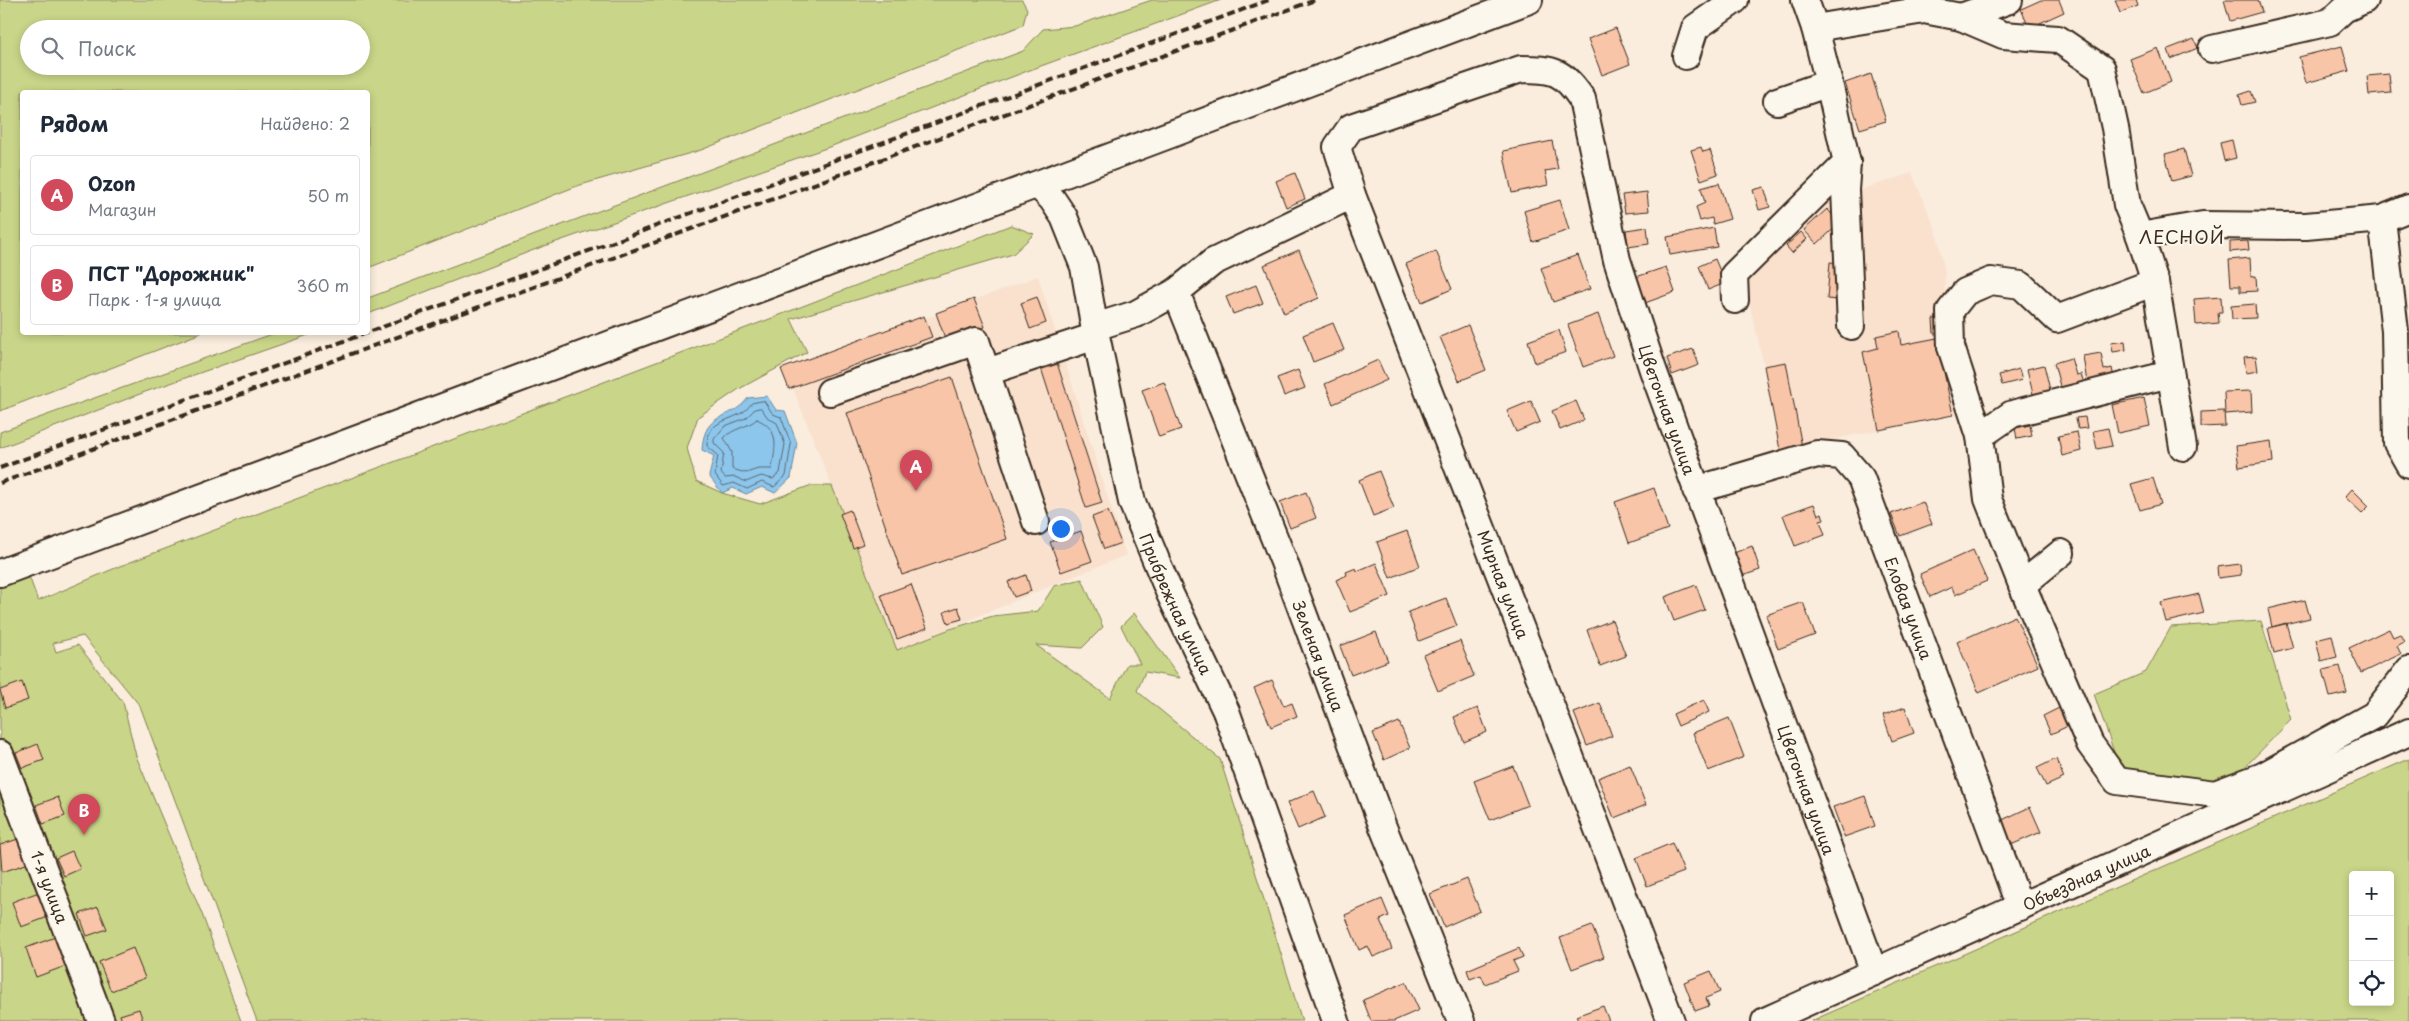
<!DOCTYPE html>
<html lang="ru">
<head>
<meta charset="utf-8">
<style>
  body { margin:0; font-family:"Playpen Sans",sans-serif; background:#f6f6f7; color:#1f2937 }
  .controls { position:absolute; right:15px; bottom:15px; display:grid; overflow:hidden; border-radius:5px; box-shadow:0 2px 8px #0003 }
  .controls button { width:45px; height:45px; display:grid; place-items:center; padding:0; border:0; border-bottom:1px solid #e0e1e3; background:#fff; color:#1f2937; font:25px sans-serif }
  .you { position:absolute; left:1060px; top:528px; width:18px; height:18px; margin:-12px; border:4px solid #fff; border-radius:50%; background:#1a73e8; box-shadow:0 0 0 8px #1a73e833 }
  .badge { display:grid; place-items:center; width:32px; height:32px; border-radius:50%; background:#d1495b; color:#fff; font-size:16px; font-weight:700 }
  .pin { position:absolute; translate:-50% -41px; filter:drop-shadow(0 1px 2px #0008) }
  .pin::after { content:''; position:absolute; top:26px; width:18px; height:15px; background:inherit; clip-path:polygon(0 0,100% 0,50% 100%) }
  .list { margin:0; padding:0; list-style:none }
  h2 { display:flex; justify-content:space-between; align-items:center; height:65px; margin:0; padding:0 20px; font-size:21px }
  h2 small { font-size:16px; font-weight:400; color:#747a83 }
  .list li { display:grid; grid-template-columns:32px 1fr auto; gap:15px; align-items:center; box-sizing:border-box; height:80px; margin:0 10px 10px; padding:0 10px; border:1px solid #e0e1e3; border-radius:5px }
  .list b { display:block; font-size:19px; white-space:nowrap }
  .list p { margin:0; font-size:16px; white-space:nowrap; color:#747a83 }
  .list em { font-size:16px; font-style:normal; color:#747a83 }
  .icon { flex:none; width:28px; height:28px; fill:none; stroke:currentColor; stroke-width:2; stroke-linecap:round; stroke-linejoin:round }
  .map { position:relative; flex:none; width:2409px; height:1021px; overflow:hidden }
  .search { position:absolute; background:#fff; box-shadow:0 2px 8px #0003; left:20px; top:20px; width:350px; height:55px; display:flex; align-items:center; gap:12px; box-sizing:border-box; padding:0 18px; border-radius:28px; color:#747a83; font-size:19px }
  .panel { position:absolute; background:#fff; box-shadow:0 2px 8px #0003; left:20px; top:90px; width:350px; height:245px; border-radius:5px }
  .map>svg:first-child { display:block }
  .built { fill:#f9e1ce }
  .green { fill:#c9d588; stroke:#828053; fill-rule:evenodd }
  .water { fill:#8dc6ec; stroke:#6c889a }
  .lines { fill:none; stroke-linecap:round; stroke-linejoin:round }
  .shore { stroke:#5c6870; stroke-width:1 }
  .building { fill:#f8c5a8; stroke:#3b2a1e }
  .minor-casing { stroke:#3b2a1e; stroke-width:30 }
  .minor { stroke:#fbf7ec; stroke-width:26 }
  .rail { stroke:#3b2a1e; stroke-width:4; stroke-dasharray:8 4; stroke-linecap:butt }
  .labels { text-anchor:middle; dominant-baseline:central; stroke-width:4.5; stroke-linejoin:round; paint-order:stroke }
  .street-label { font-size:16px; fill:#3b2a1e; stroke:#fbf7ec }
  .neighbourhood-label { font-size:18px; letter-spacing:1px; fill:#3b2a1e; stroke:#fbf7ec }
</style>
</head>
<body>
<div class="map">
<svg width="2409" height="1021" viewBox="0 0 2409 1021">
  <rect width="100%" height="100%" fill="#faedde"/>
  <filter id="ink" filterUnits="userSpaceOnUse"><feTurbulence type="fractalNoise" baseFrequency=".02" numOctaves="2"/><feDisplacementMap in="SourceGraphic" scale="10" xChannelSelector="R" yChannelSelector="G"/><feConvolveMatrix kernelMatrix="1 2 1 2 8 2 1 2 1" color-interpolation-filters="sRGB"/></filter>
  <g filter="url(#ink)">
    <!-- built -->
    <path class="built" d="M1912,173L1936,230L1945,272L1944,318L1959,414L1780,450L1764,366L1743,277L1837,191L1862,189Z
      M1038,276L1126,555L897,650L786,371Z"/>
    <!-- green -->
    <path class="green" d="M0,0H1022L1027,9L1023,25L701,150L577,186L368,268V92H22V332L201,333L0,411ZM29,29H361V66H29Z
      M1152,0H1221L1030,70L832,146L539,248L368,314V298L1023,51L1043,29L1075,26Z
      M1011,225L1034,234L1013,254L791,319L807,352L739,389L698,417L687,448L696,481L722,493L760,504L809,486H832L897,650L950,629L993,616L1038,611L1054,586L1082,579L1103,627L1082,648L1036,645L1110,698L1127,664H1140L1121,626L1134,613L1180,678L1145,672L1137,691L1220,759L1302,1021H257L140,706L83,636L53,643L56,652L78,645L123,702L136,756L202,914L241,1021H0V586L29,576L38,601L120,566L767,320Z
      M275,333H314L145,392L0,448V432Z
      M2261,621L2291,720L2235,777L2194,781L2123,778L2094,694L2146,672L2171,627Z
      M2409,759V1021H1811ZM2353,875H2390V1002H2353Z"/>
    <!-- water -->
    <path class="water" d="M767,396L776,410L785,411L797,443L791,478L775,493L762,487L746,494L733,488L722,493L709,476L714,456L702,450C704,409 731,422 748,398Z"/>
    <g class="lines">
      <!-- shore -->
      <path class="shore" d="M764,401L773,414L781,417L791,444L786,476L774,487L762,482L747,489L734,483L723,486L715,475L718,455L707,446C706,421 728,422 743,412C747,410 749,406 752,403Z
        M761,408L768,418L777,423L785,444L780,473L773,479L761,476L746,482L735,477L725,478L721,473L724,453L714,443V439L725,426L746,418L755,409Z
        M757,419C781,430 775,447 772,469H758L746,473L732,469V452L724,438C733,428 747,428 757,419Z"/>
    </g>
    <!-- building -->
    <path class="building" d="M2041,0H2059L2064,12L2029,28L2021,9Z
      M2115,0H2136L2138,6L2120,13Z
      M2224,0H2258L2262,12L2230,21Z
      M1616,28L1630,64L1602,75L1588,39Z
      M2194,39L2198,48L2171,59L2168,49Z
      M2342,46L2349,71L2306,83L2299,57Z
      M2158,48L2171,82L2144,93L2130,59Z
      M1871,74L1886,121L1860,129L1845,83Z
      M2389,74L2391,93L2369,95L2367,76Z
      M2251,91L2255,102L2242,105L2239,95Z
      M2232,140L2236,158L2224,161L2220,143Z
      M1552,141L1558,169L1545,171L1548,185L1512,193L1503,151Z
      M1701,147L1703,152L1710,150L1718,174L1701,180L1691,150Z
      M2184,149L2191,176L2172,181L2165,154Z
      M1295,173L1305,199L1286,207L1276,181Z
      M1719,183L1730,219L1713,224L1712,218L1700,221L1696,207L1705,203L1701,188Z
      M1764,187L1770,207L1759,210L1753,190Z
      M1647,192L1649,211L1625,213L1622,195Z
      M1560,200L1569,230L1533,242L1524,211Z
      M1827,209L1840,223L1817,244L1804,230Z
      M1647,227L1649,244L1628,247L1626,230Z
      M1714,228L1717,247L1670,255L1667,237Z
      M1801,232L1807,239L1792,253L1786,246Z
      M2248,241L2249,250L2230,252V242Z
      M1299,250L1319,298L1284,313L1264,265Z
      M1436,251L1452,289L1422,302L1406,264Z
      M1578,255L1590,289L1553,302L1541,268Z
      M2250,258L2251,277L2256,276L2257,291L2240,292V286H2231L2229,260Z
      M1715,259L1725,283L1708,290L1699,266Z
      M1830,262L1841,263L1837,300L1827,299Z
      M1666,267L1675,292L1645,303L1636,277Z
      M1256,285L1263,303L1233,314L1226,297Z
      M1037,297L1046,323L1030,329L1021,303Z
      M2221,297L2222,312H2218L2219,323L2196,325L2194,299Z
      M974,299L985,327L946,341L936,313Z
      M2255,304L2256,318L2232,319L2231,306Z
      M1598,314L1613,356L1583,367L1568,325Z
      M924,316L932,337L789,389L781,369Z
      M1944,318L1946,333L1934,334L1933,319Z
      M1333,323L1344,350L1313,362L1303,335Z
      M1468,325L1486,370L1459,381L1440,337Z
      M1559,330L1566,352L1535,363L1528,341Z
      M1899,331L1901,345L1937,338L1953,415L1879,430L1863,352L1878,348L1876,336Z
      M2125,341L2126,350L2113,352L2111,343Z
      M1693,349L1699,365L1672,375L1667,358Z
      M2101,353L2104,370L2112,368L2114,378L2087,383L2083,356Z
      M2256,356L2258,371L2246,373L2244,357Z
      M2071,358L2076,375L2081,374L2084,383L2061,390L2054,363Z
      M1378,360L1387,380L1333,404L1325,384Z
      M1786,362L1802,447L1780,450L1764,366Z
      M1057,363L1102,503L1086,508L1041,368Z
      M2044,365L2052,398L2035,402L2027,369Z
      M2019,369L2022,380L2002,385L1999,375Z
      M1298,370L1305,388L1284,396L1277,378Z
      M952,377L1007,539L902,575L847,413Z
      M1164,382L1181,429L1159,437L1142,390Z
      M2251,391L2252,412L2225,414L2224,392Z
      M2144,398L2150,426L2118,433L2112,405Z
      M1531,401L1540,422L1516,432L1507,411Z
      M1576,401L1584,420L1560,430L1552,411Z
      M2224,411L2225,426L2201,427V412Z
      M2085,417L2087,428L2078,429L2076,418Z
      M2030,425L2032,436L2017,439L2015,428Z
      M2108,428L2112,446L2097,449L2093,431Z
      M2077,432L2081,451L2062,456L2058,436Z
      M2271,441L2273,462L2239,467L2236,446Z
      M1379,471L1394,508L1373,516L1359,480Z
      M2153,478L2161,504L2140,510L2131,484Z
      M1654,488L1668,529L1629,543L1615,502Z
      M2352,489L2369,506L2362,513L2345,497Z
      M1306,492L1316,518L1290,528L1280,502Z
      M1923,502L1932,524L1900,536L1891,514Z
      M1814,504L1818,515L1822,513L1824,520L1820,521L1825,535L1795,546L1783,515Z
      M850,510L863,544L853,548L840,514Z
      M1108,511L1121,543L1104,549L1092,517Z
      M1081,531L1092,561L1061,572L1050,542Z
      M1407,531L1420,566L1390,578L1377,542Z
      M1752,546L1760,570L1742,576L1734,553Z
      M1973,550L1987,581L1955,595L1952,587L1930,597L1920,574Z
      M1376,563L1390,596L1350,612L1336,580L1347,575L1346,572L1356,568L1357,571Z
      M2240,564L2241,575L2218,578L2217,567Z
      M1026,575L1031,591L1014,597L1008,582Z
      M911,584L927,628L897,639L881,595Z
      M1696,585L1705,610L1674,621L1665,597Z
      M2199,594L2204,613L2166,622L2161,603Z
      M1446,598L1457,626L1419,641L1408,612Z
      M2305,600L2310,618L2272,627L2268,609Z
      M1803,602L1815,635L1778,649L1766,615Z
      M958,607L962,619L948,623L944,612Z
      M2015,616L2038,666L1979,693L1957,642Z
      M1612,620L1626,656L1600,666L1587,630Z
      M2286,623L2293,648L2274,653L2268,628Z
      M2389,629L2393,637L2400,634L2404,642L2397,646L2401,654L2361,673L2349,648Z
      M1376,632L1388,661L1351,675L1340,646Z
      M2332,635L2337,657L2321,661L2316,639Z
      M1460,641L1474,676L1438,691L1423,655Z
      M2340,666L2347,693L2330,697L2323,670Z
      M1272,680L1284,706L1292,703L1297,716L1271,727L1254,688Z
      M22,682L28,700L5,708L0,690Z
      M1704,700L1709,712L1678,726L1673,714Z
      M1600,703L1612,736L1587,746L1574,713Z
      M1905,707L1914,733L1892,741L1883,715Z
      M1478,708L1487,732L1464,742L1454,717Z
      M2059,708L2068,726L2051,734L2043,716Z
      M1729,718L1744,757L1708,771L1693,733Z
      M1399,722L1410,748L1384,760L1373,733Z
      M38,744L44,760L22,768L16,753Z
      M2056,759L2064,778L2046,786L2037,768Z
      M1630,765L1646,805L1614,818L1598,778Z
      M1513,766L1528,805L1490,820L1474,781Z
      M1314,791L1325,817L1298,829L1287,803Z
      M1865,796L1875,826L1844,837L1833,807Z
      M58,797L65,816L43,824L36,805Z
      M2030,807L2041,832L2011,845L2000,821Z
      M21,838L29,863L2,872L0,845Z
      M1672,843L1684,872L1647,886L1636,858Z
      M72,851L80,869L64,876L56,858Z
      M1467,879L1480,911L1444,927L1430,894Z
      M39,892L48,917L21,927L12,902Z
      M1382,899L1389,916L1380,920L1392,949L1373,957L1368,946L1359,950L1345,915Z
      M98,907L107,929L87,936L79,914Z
      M1592,926L1604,957L1572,969L1560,938Z
      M58,936L68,965L36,977L26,948Z
      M133,948L145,978L111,991L99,962Z
      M1519,948L1523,957L1513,961L1518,971L1485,984L1481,975L1470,979L1467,970Z
      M1711,971L1720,992L1706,998L1709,1006L1695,1011L1684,982Z
      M1406,982L1419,1010L1394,1021H1371L1363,1000Z
      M1603,1006L1609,1021H1578L1576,1016Z
      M139,1009L143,1021H122L120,1015Z"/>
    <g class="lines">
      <!-- minor casing -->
      <g class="minor-casing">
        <g id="minor">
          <path d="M1805,0L1815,28L1829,83L1847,163L1845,190L1851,326"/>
          <path d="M1961,17L2009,0"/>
          <path d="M1815,28L1924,10L1961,17L2003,35L2058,39L2102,69L2115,128L2127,205L2140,236L2203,225L2306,226L2382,219L2409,208"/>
          <path d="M2212,49L2330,22L2344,9L2364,0"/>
          <path d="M1686,56L1695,28L1735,0"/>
          <path d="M1777,101L1829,83"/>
          <path id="s1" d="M1038,185L1052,199L1064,217L1084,267L1096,336L1132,502L1170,594L1226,711L1336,1021"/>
          <path d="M2382,219L2395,331L2397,443L2409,464"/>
          <path d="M2140,236L2155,282L2183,447"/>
          <path d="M2155,282L2057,319L2021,285L1991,281L1965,292L1950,311L1951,347L1980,436L1988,499L2022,585L2090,744L2117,781L2215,794L2263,776L2374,715L2409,670"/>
          <path id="s2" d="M1176,292L1284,562L1383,827L1461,1021"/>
          <path d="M1735,300L1734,275L1847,163"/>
          <path d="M1095,327L1136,314L1176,292L1213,262L1352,195"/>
          <path d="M987,372L1096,336"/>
          <path d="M830,392L976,341L1036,522"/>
          <path d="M1980,436L2012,414L2170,374"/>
          <path id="s3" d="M1696,490L1817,454L1842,456L1861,478L2020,907"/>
          <path d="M0,573L1529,0"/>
          <path d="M2022,585L2061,553"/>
          <path id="s4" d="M0,754L101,1021"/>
          <path id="s5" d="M1671,1021L1549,701L1352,195L1337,147L1351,127L1521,69C1554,69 1563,71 1582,99L1617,260L1653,370L1874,972"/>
          <path id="s6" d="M1765,1021L2409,732"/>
        </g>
      </g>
      <!-- minor -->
      <use href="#minor" class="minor"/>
      <!-- rail -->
      <path class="rail" d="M0,468L1269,0
        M0,483L1315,0"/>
    </g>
  </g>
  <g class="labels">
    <!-- street labels -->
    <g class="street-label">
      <text stroke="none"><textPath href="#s5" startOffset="1535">Цветочная улица</textPath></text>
      <text transform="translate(1504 584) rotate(69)">Мирная улица</text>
      <text stroke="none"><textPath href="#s1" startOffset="446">Прибрежная улица</textPath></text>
      <text stroke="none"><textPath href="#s3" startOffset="319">Еловая улица</textPath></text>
      <text stroke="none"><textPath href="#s2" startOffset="391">Зеленая улица</textPath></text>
      <text stroke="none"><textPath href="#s5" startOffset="1940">Цветочная улица</textPath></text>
      <text stroke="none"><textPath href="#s6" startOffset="352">Объездная улица</textPath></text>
      <text stroke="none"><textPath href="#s4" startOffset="142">1-я улица</textPath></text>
    </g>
    <!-- neighbourhood labels -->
    <g class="neighbourhood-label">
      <text x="2182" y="236">ЛЕСНОЙ</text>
    </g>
  </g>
</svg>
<div class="controls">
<button>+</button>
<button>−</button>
<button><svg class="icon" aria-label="locate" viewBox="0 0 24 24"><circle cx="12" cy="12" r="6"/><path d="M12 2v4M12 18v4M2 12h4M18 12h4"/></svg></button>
</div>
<div class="you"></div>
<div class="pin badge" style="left:916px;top:491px">A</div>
<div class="pin badge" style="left:84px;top:835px">B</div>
<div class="search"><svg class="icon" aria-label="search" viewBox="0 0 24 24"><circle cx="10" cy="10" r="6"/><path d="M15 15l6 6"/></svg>Поиск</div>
<section class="panel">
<h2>Рядом<small>Найдено: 2</small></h2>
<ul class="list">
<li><span class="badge">A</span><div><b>Ozon</b><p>Магазин</p></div><em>50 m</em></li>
<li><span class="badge">B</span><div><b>ПСТ &quot;Дорожник&quot;</b><p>Парк · 1-я улица</p></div><em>360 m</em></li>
</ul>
</section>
</div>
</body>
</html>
